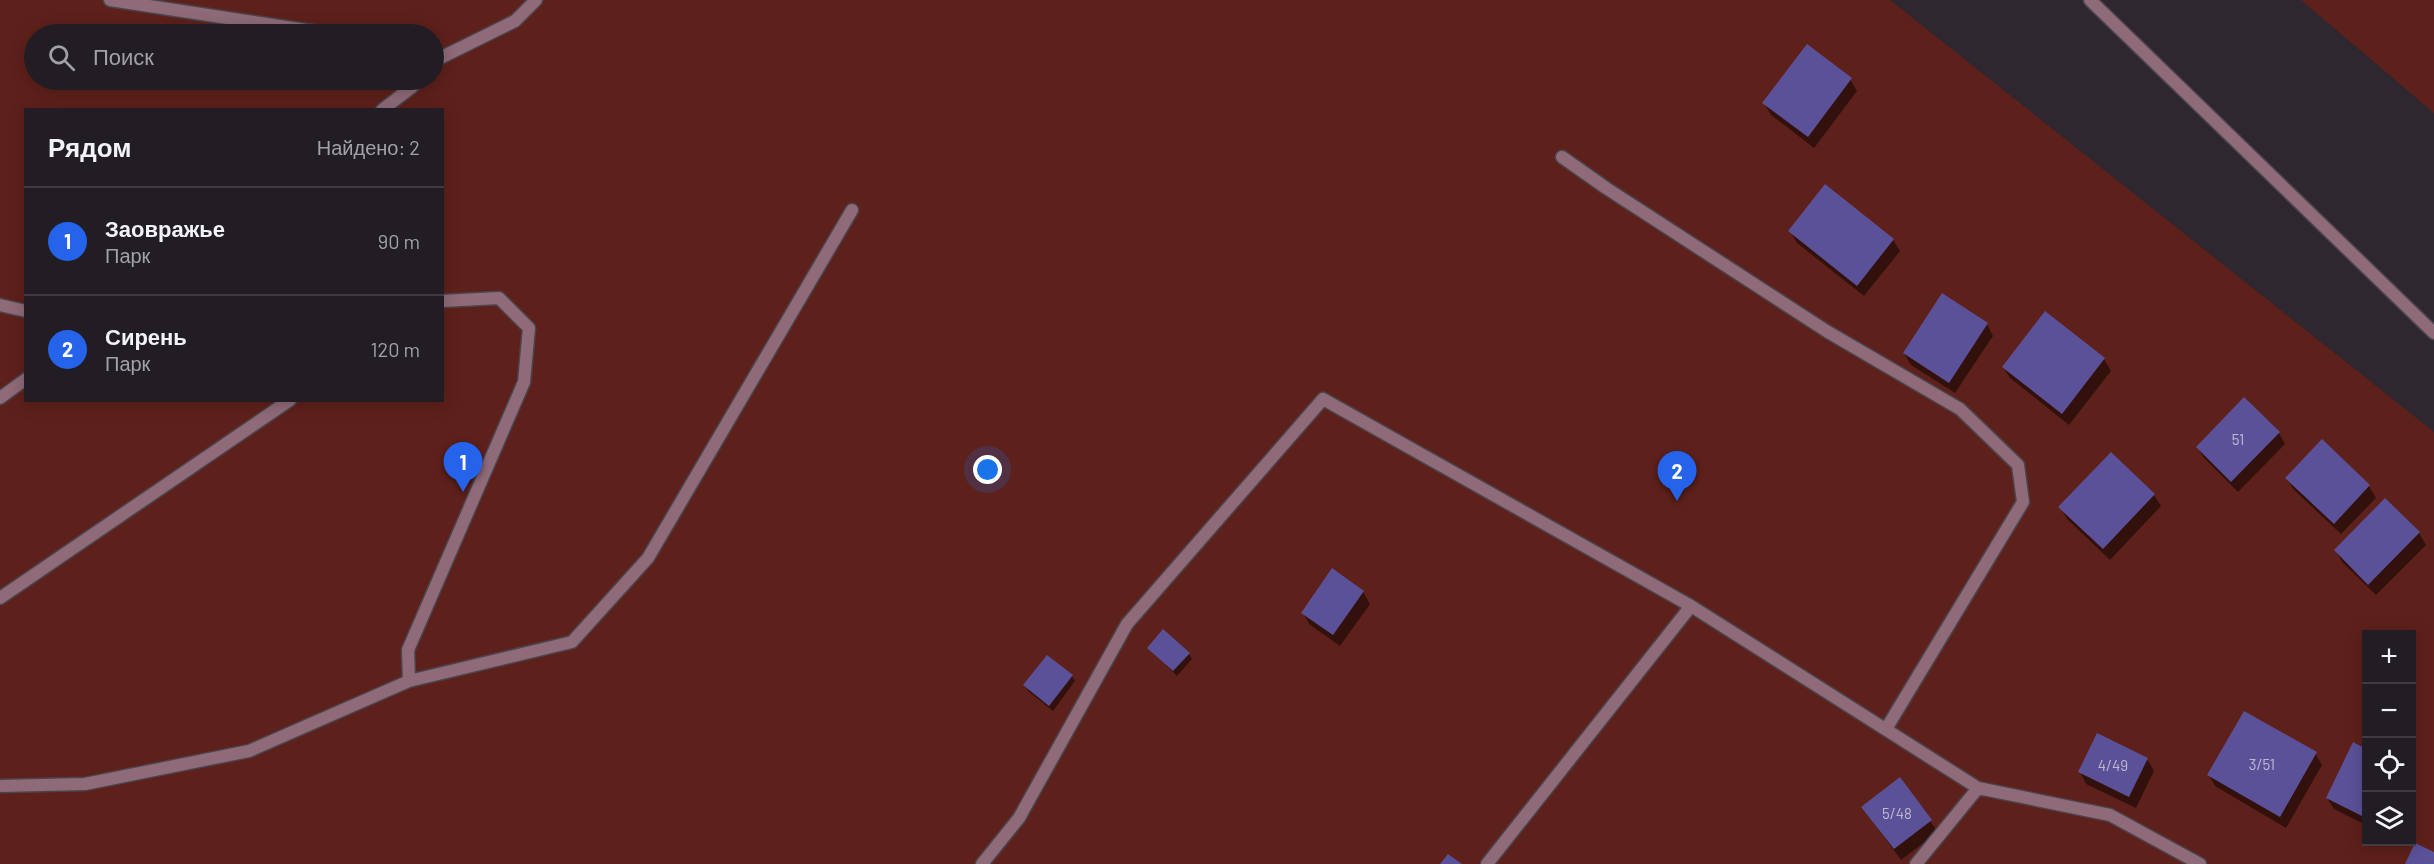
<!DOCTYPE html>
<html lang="ru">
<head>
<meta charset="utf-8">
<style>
  body { margin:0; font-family:Barlow,sans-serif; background:#2e2a31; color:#f1f3f6 }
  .controls { position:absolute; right:18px; bottom:18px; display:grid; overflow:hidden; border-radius:0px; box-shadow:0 3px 15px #0003 }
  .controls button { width:54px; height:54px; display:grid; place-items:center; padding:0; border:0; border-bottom:2px solid #3f3b41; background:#221d24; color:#f1f3f6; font:30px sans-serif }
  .you { position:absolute; left:988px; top:470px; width:21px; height:21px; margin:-15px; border:4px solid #fff; border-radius:50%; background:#1a73e8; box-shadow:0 0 0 9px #1a73e833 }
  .badge { display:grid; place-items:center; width:39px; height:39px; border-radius:50%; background:#2563eb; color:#fff; font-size:20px; font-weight:700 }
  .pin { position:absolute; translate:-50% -50px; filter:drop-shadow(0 2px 3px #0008) }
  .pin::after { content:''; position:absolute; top:32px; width:21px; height:18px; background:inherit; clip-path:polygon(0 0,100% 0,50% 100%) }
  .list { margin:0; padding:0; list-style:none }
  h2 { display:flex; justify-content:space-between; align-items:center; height:78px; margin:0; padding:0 24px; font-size:26px }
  h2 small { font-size:20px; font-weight:400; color:#a2a2a6 }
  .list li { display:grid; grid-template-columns:39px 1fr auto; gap:18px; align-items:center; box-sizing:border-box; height:108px; padding:0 24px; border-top:2px solid #3f3b41 }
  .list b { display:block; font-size:22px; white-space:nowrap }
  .list p { margin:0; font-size:20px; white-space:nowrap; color:#a2a2a6 }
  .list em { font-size:20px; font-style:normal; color:#a2a2a6 }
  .icon { flex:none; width:33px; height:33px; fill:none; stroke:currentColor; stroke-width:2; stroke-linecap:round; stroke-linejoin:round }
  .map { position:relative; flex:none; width:2434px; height:864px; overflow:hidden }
  .search { position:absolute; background:#221d24; box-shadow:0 3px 15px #0003; left:24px; top:24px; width:420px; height:66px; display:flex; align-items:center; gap:15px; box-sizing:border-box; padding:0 21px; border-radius:33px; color:#a2a2a6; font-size:22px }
  .panel { position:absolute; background:#221d24; box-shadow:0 3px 15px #0003; left:24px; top:108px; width:420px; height:294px; border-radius:0px }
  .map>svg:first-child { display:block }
  .green { fill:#5e201a; fill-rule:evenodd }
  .shadow { fill:#0007 }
  .building { fill:#5b5199 }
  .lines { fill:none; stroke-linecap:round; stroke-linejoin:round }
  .service-casing { stroke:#4b444d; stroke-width:15 }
  .minor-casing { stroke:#4b444d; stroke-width:15 }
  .service { stroke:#8f6a78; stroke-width:12 }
  .minor { stroke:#8f6a78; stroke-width:12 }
  .labels { text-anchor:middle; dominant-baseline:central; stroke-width:5; stroke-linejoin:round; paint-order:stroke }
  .number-label { font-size:15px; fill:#c0bad0 }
</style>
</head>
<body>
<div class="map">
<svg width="2434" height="864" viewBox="0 0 2434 864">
  <rect width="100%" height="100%" fill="#2e2730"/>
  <!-- green -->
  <path class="green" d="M0,0H1890L2434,432V864H0ZM34,34H434V80H34ZM26,110H442V400H26ZM2366,634H2412V842H2366Z
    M2301,0H2434V113Z"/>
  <!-- shadow -->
  <path class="shadow" d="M1850,79L1857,91L1814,148L1771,115L1764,103Z
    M1790,231L1893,240L1900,251L1864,296L1797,243Z
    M2046,313L2104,359L2111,371L2069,425L2010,378L2003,367Z
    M1987,324L1993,336L1955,393L1911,365L1904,353Z
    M2279,433L2285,444L2238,492L2204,458L2197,447Z
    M2322,442L2369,486L2376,498L2341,534L2294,490L2287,479Z
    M2111,454L2154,495L2161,506L2110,560L2067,519L2060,507Z
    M2385,501L2419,533L2426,545L2376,595L2342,562L2336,551Z
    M1333,570L1363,592L1370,604L1340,646L1309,624L1303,613Z
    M1149,648L1189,654L1192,659L1177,676Z
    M1047,657L1072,676L1075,681L1053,711L1028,691L1025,685Z
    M2354,744L2366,751V825L2334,809L2327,798Z
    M2315,753L2322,765L2286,828L2215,786L2209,775Z
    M2147,759L2154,771L2136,808L2086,784L2080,772Z
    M1900,780L1938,832L1901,860L1870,818Z"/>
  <!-- building -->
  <path class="building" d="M1807,44L1852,78L1808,137L1762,103Z
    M1825,184L1894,239L1857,286L1788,231Z
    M1942,293L1988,323L1949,383L1903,353Z
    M2045,311L2105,358L2062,414L2002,367Z
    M2244,397L2280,432L2231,482L2196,447Z
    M2322,439L2370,485L2334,524L2285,478Z
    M2111,452L2155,494L2103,549L2058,507Z
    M2385,498L2420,532L2368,585L2334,550Z
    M1332,568L1364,591L1333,635L1301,613Z
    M1163,629L1190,653L1173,671L1147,648Z
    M1047,655L1073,675L1049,706L1023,685Z
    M2244,711L2317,752L2280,817L2207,775Z
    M2097,733L2148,758L2129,797L2078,772Z
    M2353,742L2366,749V818L2326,798Z
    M1900,777L1932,820L1894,849L1861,807Z
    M2415,843L2434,852V864H2405Z
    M1448,854L1462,864H1440Z"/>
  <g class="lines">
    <!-- service casing -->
    <g class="service-casing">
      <path id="service" d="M110,0L332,34
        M434,61L515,21L536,0
        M382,110L412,87L417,80
        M1562,157L1606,188L1828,332L1960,409L2018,465L2023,502L1886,729
        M0,305L26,311
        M0,398L26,379
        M0,598L290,400
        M409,681L408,650L524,382L529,328L499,298L442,301
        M0,786L85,784L249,751L409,681L572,642L648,558L852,210
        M982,864L1019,818L1127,624L1323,399L1691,606L1978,788L2110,815L2200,864
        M1487,864L1691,606
        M1916,864L1978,788"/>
    </g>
    <!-- minor casing -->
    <g class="minor-casing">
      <path id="minor" d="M2090,0L2434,333"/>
    </g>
    <!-- service -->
    <use href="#service" class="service"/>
    <!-- minor -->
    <use href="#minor" class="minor"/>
  </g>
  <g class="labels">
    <!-- number labels -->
    <g class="number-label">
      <text x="2238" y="439">51</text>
      <text x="2262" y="764">3/51</text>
      <text x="2113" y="765">4/49</text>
      <text x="1897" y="813">5/48</text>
    </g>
  </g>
</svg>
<div class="controls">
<button>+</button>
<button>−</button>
<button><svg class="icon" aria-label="locate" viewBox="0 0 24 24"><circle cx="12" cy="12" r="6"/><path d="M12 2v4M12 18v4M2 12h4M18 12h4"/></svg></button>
<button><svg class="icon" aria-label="layers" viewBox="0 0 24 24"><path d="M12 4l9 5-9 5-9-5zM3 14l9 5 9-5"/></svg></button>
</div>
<div class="you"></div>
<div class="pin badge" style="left:463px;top:492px">1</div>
<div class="pin badge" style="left:1677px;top:501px">2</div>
<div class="search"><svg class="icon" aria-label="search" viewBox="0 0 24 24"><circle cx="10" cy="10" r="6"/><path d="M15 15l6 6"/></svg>Поиск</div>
<section class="panel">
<h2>Рядом<small>Найдено: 2</small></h2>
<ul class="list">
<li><span class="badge">1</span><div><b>Заовражье</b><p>Парк</p></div><em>90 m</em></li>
<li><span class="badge">2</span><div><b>Сирень</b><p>Парк</p></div><em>120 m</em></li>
</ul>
</section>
</div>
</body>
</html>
